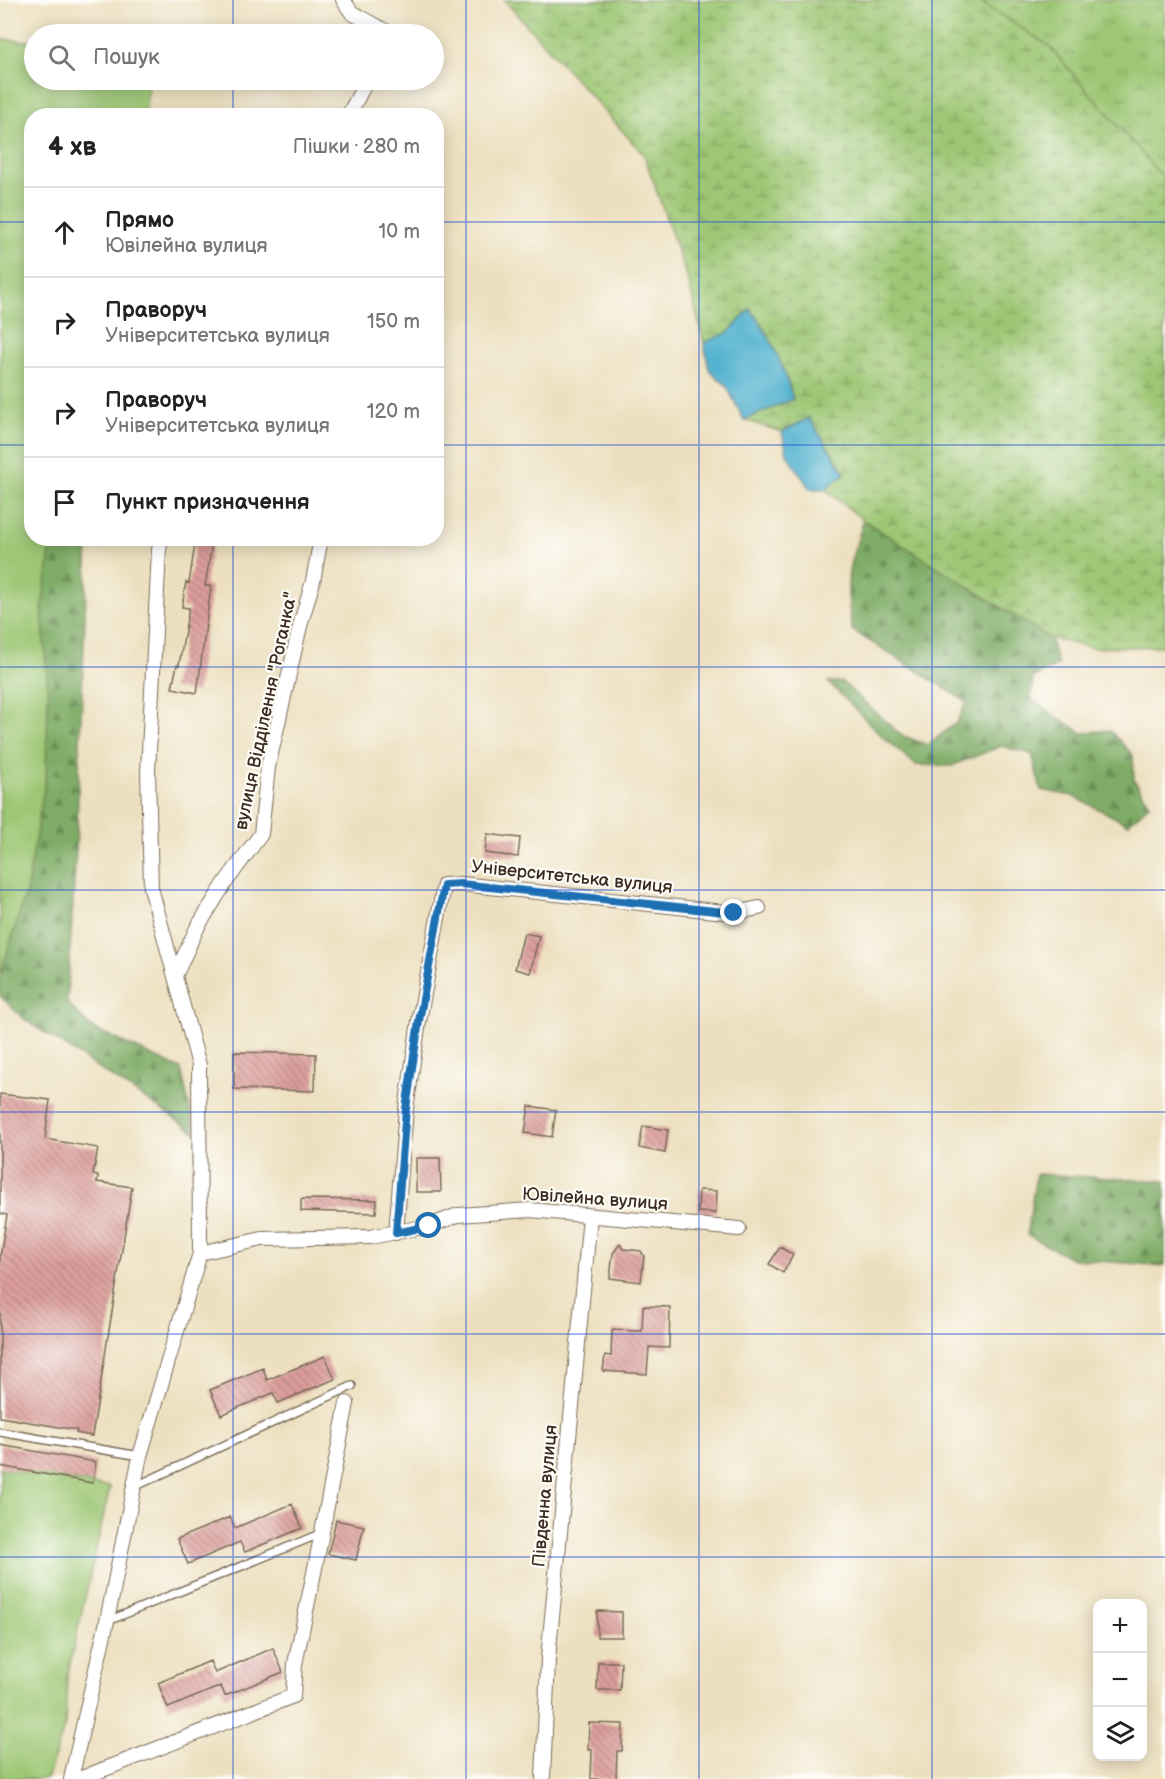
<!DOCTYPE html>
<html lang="uk">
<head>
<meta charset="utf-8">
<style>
  body { margin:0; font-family:"Balsamiq Sans",sans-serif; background:#f6f6f6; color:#222 }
  .controls { position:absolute; right:18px; bottom:18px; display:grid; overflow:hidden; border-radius:12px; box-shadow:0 3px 15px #0003 }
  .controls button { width:54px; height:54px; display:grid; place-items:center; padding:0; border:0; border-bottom:2px solid #e0e0e0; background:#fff; color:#222; font:30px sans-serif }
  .stop { position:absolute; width:18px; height:18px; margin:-14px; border:4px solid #1f6fb2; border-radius:50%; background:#fff }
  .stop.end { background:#1f6fb2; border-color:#fff; box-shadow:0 2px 6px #0008 }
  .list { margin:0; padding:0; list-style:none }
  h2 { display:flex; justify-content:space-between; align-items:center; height:78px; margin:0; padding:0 24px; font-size:26px }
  h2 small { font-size:20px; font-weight:400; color:#767676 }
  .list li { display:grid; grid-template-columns:39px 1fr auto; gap:18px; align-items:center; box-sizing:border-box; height:90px; padding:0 24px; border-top:2px solid #e0e0e0 }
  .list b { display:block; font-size:22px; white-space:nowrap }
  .list p { margin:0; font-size:20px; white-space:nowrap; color:#767676 }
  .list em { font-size:20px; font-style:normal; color:#767676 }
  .icon { flex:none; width:33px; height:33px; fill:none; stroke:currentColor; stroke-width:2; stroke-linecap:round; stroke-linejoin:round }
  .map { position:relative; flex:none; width:1165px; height:1779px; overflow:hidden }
  .search { position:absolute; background:#fff; box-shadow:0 3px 15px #0003; left:24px; top:24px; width:420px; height:66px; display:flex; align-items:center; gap:15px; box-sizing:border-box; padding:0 21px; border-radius:33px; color:#767676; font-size:22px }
  .panel { position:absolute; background:#fff; box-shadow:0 3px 15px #0003; left:24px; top:108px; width:420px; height:438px; border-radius:24px }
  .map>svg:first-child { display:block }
  .grass { fill:url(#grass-tufts); stroke:#6c7849; stroke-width:1.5 }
  .forest { fill:url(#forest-firs); stroke:#5c6b42; stroke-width:1.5 }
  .wetland { fill:url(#wetland-marsh); stroke:#6c7849; stroke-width:1.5 }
  .green { fill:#9dc774; stroke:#6c7849; stroke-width:1.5 }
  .water { fill:#50b1cf; stroke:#466e76; stroke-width:1.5 }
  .building { fill:url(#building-back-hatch) }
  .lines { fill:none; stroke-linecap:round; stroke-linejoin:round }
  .service-casing { stroke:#796a57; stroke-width:10 }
  .minor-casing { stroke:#796a57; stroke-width:16 }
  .service { stroke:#fff; stroke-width:7 }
  .minor { stroke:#fff; stroke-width:14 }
  .route { stroke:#1f6fb2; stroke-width:8 }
  .grid { fill:none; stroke:#1d4ed8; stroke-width:1.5; stroke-opacity:0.55 }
  .labels { text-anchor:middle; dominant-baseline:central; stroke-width:4.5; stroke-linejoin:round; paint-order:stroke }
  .street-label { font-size:18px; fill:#3b2a1e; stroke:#fdfcf7 }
</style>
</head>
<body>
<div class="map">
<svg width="1165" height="1779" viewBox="0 0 1165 1779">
  <defs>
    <pattern id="grass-tufts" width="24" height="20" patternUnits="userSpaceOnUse" patternTransform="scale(1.5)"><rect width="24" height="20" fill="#9dc774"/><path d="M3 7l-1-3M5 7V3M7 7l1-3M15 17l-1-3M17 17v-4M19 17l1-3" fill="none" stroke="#81a25f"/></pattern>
    <pattern id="forest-firs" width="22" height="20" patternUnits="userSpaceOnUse" patternTransform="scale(1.5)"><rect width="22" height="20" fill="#7eac66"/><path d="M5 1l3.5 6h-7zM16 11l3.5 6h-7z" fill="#688c53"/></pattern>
    <pattern id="wetland-marsh" width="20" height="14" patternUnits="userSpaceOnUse" patternTransform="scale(1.5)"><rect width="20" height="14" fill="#9dc774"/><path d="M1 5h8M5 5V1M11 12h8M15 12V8" fill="none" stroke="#81a25f"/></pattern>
    <pattern id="building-back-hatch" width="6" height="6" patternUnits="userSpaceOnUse" patternTransform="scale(1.5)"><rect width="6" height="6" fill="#dc9e9b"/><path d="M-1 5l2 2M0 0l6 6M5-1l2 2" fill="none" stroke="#b4817e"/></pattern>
  </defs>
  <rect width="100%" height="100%" fill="#fdfcf7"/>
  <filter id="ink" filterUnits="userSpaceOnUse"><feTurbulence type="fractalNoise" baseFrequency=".0167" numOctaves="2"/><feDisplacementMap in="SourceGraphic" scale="12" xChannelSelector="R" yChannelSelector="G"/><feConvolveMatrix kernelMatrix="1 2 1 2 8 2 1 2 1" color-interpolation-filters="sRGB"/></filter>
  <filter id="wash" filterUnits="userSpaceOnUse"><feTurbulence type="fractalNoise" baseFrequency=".008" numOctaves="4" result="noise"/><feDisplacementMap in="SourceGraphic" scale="24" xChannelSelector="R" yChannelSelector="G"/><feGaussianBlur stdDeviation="1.35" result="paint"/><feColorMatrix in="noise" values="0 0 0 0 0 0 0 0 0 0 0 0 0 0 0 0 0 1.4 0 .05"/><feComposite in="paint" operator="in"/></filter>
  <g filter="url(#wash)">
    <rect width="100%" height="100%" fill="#ede0c0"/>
    <!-- grass -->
    <path class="grass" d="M978,0H1165V180L1049,46Z"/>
    <!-- forest -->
    <path class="forest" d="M863,520L1050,638L1058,665L1033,677L1031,699L1082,733L1109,730L1133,755L1134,780L1150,804L1128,824L1073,796L1041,790L1032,754L1001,746L951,766L916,765L884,738L828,682H842L901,735L928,745L957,722L967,702L852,630C849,608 846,587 850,565C854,549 860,536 863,520Z
      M52,539H88L76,849L67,1003L92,1028L181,1069L195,1132L24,1019L0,996V976L27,888L46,775L48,696L42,608Z
      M1036,1174L1165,1181V1266L1073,1259L1027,1235Z"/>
    <!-- wetland -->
    <path class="wetland" d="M504,0H978L1049,46L1165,180V646L1092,648L1050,638L863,520L825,489L845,473L809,418L782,432L744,420L793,399L750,309L729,332L704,343L688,280L644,155Z"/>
    <!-- green -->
    <path class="green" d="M0,39L34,42V80H145L149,87L144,115L32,116V538L52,539L42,608L48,696L46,775L27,888L0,976Z
      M0,1468L110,1487L67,1677L65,1725L47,1779H0Z"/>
    <!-- water -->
    <path class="water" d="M750,309C771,335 784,367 793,399L744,420L726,385L709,370L704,343L729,332Z
      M809,418L845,473L825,489H810L787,454L782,432Z"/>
    <g id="blocks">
      <!-- building -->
      <path class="building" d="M196,538H213L205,586H211L197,693L172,688L177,665H179L189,608L182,607L186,582L189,583Z
        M487,834L520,838L518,857L485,853Z
        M524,933L539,936L530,973L515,969Z
        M234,1052L316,1054L315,1091L234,1089Z
        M0,1094L50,1100L45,1139L98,1148L93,1175L98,1176L97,1182L132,1187L92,1436L76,1433L77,1430L0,1417V1257L7,1215L0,1213Z
        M529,1106L556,1110L552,1137L525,1133Z
        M643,1126L668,1130L665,1153L639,1148Z
        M416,1158H440L441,1192H416Z
        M699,1190L717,1191L716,1213L698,1212Z
        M301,1199L377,1200L376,1213L301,1211Z
        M620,1244L623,1249L641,1251L644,1256L641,1282L610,1278L613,1253Z
        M780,1247L793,1255L783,1273L769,1264Z
        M643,1306L670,1307L669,1348L649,1347L647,1374L603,1371L605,1355L611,1356L612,1330L642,1331Z
        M325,1356L335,1379L278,1403L273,1393L221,1415L210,1390L263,1368L267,1380Z
        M0,1445L96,1462L93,1483L0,1466Z
        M292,1504L302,1528L245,1552L240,1542L188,1564L177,1539L230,1517L235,1528Z
        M336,1520L364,1526L356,1560L328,1554Z
        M597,1611L622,1612V1637H597Z
        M273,1648L283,1672L225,1696L221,1686L168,1708L158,1683L210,1661L215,1673Z
        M598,1662H621L620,1690H597Z
        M589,1723L623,1724L622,1751H617L616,1779H591L592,1750H588Z"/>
    </g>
  </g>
  <g filter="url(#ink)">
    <use href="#blocks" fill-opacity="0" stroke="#796a57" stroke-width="1.5"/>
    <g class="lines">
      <!-- service casing -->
      <g class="service-casing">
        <path id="service" d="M0,1432L140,1456
          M134,1487L352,1386
          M108,1621L322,1533"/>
      </g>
      <!-- minor casing -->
      <g class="minor-casing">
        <path id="minor" d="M343,0L352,13L391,34
          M348,116L367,80
          M175,976L197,928L225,883L261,834L268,767L300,626L313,581L321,538
          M396,1233L406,1109L419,1021L444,885L461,884L734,913L759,908
          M200,1253L262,1239L370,1237L429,1226L458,1215L530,1210L739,1229
          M71,1779L107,1621L140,1456L200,1253L199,1065L151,888L148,772L159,550L161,538
          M79,1779L293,1696L295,1664L316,1563L347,1403
          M543,1779L548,1659L590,1217"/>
      </g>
      <!-- service -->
      <use href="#service" class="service"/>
      <!-- minor -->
      <use href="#minor" class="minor"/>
    </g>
  </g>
  <g class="lines" filter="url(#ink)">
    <!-- route -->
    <path class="route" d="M429,1226L396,1233L406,1109L419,1021L444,885L461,884L734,913"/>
  </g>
  <!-- grid -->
  <path class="grid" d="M233,0V34M466,0V1779M699,0V1779M932,0V1779M233,80V116M0,222H32M436,222H1165M0,445H32M436,445H1165M233,538V1779M0,667H1165M0,890H1165M0,1112H1165M0,1334H1165M0,1557H1165"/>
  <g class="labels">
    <!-- street labels -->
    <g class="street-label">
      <text transform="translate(266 711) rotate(-78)">вулиця Відділення "Роганка"</text>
      <text transform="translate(572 877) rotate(6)">Університетська вулиця</text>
      <text transform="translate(595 1199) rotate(4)">Ювілейна вулиця</text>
      <text transform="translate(545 1496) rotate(-85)">Південна вулиця</text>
    </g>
  </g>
</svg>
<div class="controls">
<button>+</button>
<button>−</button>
<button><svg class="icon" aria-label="layers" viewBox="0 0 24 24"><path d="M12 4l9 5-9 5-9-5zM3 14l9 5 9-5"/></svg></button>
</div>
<div class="stop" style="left:429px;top:1226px"></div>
<div class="stop end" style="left:734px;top:913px"></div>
<div class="search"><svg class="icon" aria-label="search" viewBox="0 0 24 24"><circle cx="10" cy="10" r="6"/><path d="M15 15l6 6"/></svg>Пошук</div>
<section class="panel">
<h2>4 хв<small>Пішки · 280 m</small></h2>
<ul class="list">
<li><svg class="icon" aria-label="ahead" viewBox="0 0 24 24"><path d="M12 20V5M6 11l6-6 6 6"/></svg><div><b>Прямо</b><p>Ювілейна вулиця</p></div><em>10 m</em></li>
<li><svg class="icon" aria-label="right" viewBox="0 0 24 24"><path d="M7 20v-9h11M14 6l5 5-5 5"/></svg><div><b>Праворуч</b><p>Університетська вулиця</p></div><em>150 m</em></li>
<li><svg class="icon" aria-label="right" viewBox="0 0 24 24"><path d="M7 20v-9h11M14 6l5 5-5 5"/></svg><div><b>Праворуч</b><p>Університетська вулиця</p></div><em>120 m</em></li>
<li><svg class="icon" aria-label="arrive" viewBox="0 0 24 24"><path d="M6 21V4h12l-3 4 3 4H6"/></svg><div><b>Пункт призначення</b></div></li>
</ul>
</section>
</div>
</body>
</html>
